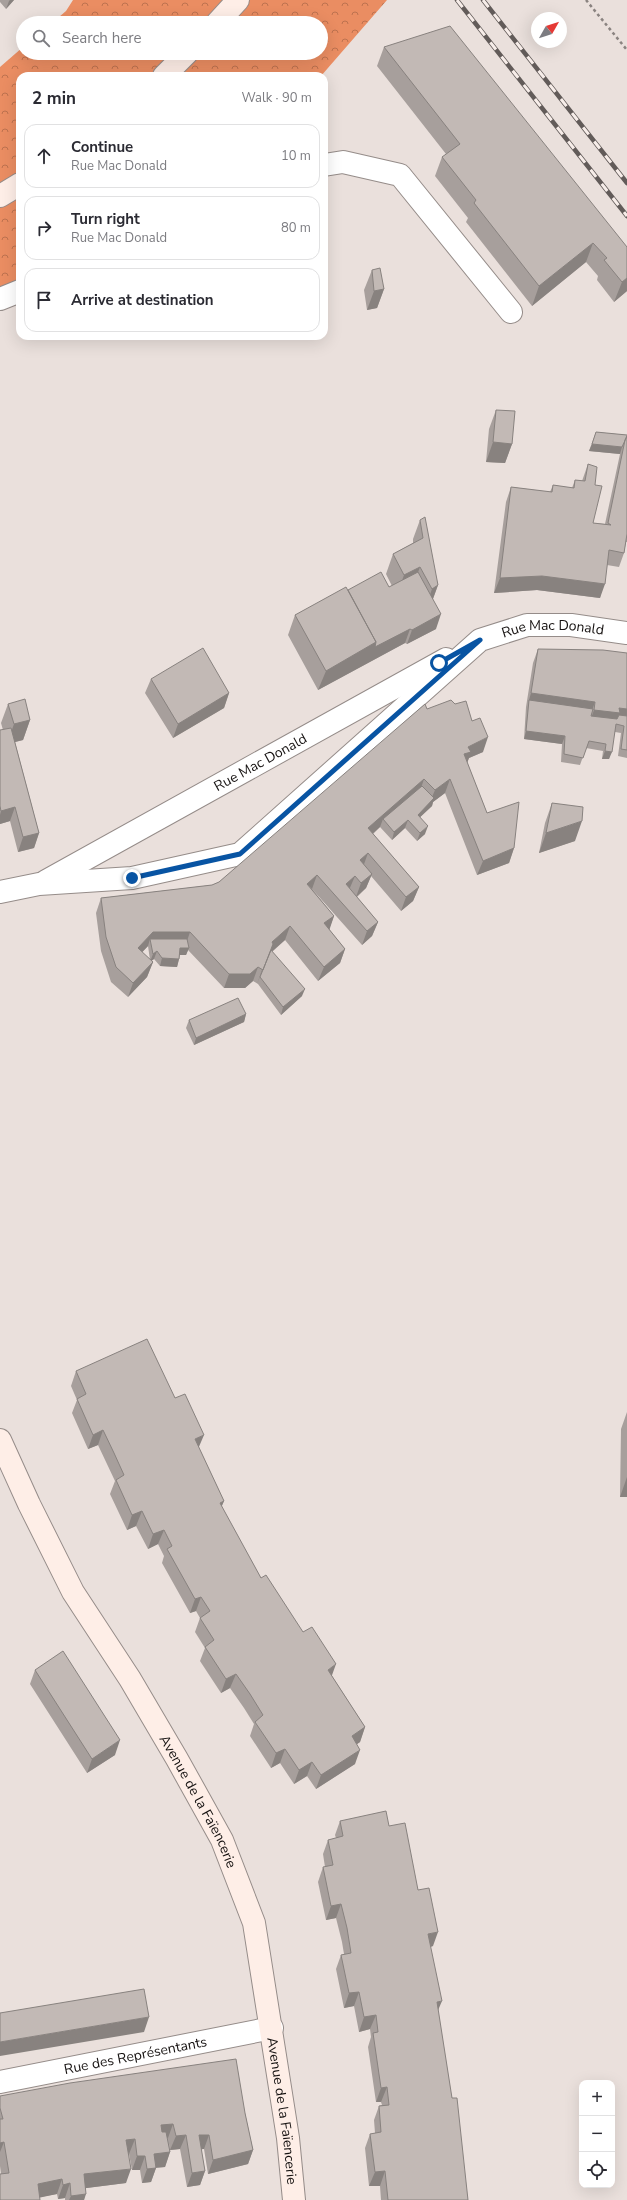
<!DOCTYPE html>
<html lang="en">
<head>
<meta charset="utf-8">
<style>
  body { margin:0; font-family:"Nunito Sans",sans-serif; background:#f7f7f7; color:#2b2b33 }
  .controls { position:absolute; right:12px; bottom:12px; display:grid; overflow:hidden; border-radius:8px; box-shadow:0 4px 16px #0002 }
  .controls button { width:36px; height:36px; display:grid; place-items:center; padding:0; border:0; border-bottom:1px solid #e1e1e2; background:#fff; color:#2b2b33; font:20px sans-serif }
  .compass { position:absolute; left:531px; top:12px; width:36px; height:36px; border-radius:50%; background:#fff; box-shadow:0 4px 16px #0002; rotate:51deg }
  .stop { position:absolute; width:12px; height:12px; margin:-9px; border:3px solid #0854a3; border-radius:50%; background:#fff }
  .stop.end { background:#0854a3; border-color:#fff; box-shadow:0 1px 4px #0008 }
  .list { margin:0; padding:0; list-style:none }
  h2 { display:flex; justify-content:space-between; align-items:center; height:52px; margin:0; padding:0 16px; font-size:17px }
  h2 small { font-size:13px; font-weight:400; color:#7c7c81 }
  .list li { display:grid; grid-template-columns:26px 1fr auto; gap:12px; align-items:center; box-sizing:border-box; height:64px; margin:0 8px 8px; padding:0 8px; border:1px solid #e1e1e2; border-radius:12px }
  .list b { display:block; font-size:15px; white-space:nowrap }
  .list p { margin:0; font-size:13px; white-space:nowrap; color:#7c7c81 }
  .list em { font-size:13px; font-style:normal; color:#7c7c81 }
  .icon { flex:none; width:22px; height:22px; fill:none; stroke:currentColor; stroke-width:2; stroke-linecap:round; stroke-linejoin:round }
  .map { position:relative; flex:none; width:627px; height:2200px; overflow:hidden }
  .search { position:absolute; background:#fff; box-shadow:0 4px 16px #0002; left:16px; top:16px; width:312px; height:44px; display:flex; align-items:center; gap:10px; box-sizing:border-box; padding:0 14px; border-radius:22px; color:#7c7c81; font-size:15px }
  .panel { position:absolute; background:#fff; box-shadow:0 4px 16px #0002; left:16px; top:72px; width:312px; height:268px; border-radius:12px }
  .map>svg:first-child { display:block }
  .forest { fill:url(#forest-crowns) }
  .lines { fill:none; stroke-linecap:round; stroke-linejoin:round }
  .street-casing { stroke:#958c89; stroke-width:24 }
  .secondary-casing { stroke:#958c89; stroke-width:24 }
  .path { stroke:#8a8380; stroke-width:2.5; stroke-dasharray:3 3; stroke-linecap:butt }
  .street { stroke:#fff; stroke-width:22 }
  .secondary { stroke:#feeee7; stroke-width:22 }
  .rail-casing { stroke:#625b59; stroke-width:4.5 }
  .rail { stroke:#f7ede9; stroke-width:3; stroke-dasharray:9; stroke-linecap:butt }
  .wall { fill:#a79f9c; fill-rule:evenodd }
  .shaded-wall { fill:#88827f }
  .building { fill:#c2b9b5; stroke:#88827f }
  .route { stroke:#0854a3; stroke-width:5 }
  .labels { text-anchor:middle; dominant-baseline:central; stroke-width:3; stroke-linejoin:round; paint-order:stroke }
  .street-label { font-size:14px; fill:#161211; stroke:#f7ede9 }
</style>
</head>
<body>
<div class="map">
<svg width="627" height="2200" viewBox="0 0 627 2200">
  <defs>
    <pattern id="forest-crowns" width="20" height="18" patternUnits="userSpaceOnUse"><rect width="20" height="18" fill="#ea8d62"/><path d="M2 6a3 3 0 1 1 6 0M12 15a3 3 0 1 1 6 0" fill="none" stroke="#bd724f"/></pattern>
  </defs>
  <rect width="100%" height="100%" fill="#eae0dc"/>
  <!-- forest -->
  <path class="forest" d="M73,0H387L321,76H20V291L0,299V67L23,47V53H321V23H52L66,11Z"/>
  <g class="lines">
    <!-- street casing -->
    <g class="street-casing">
      <g id="street">
        <path d="M324,165L343,162L400,175L511,312"/>
        <path d="M0,299L20,291"/>
        <path id="s1" d="M46,881L446,659"/>
        <path id="s2" d="M0,892L39,884L132,878L240,854L480,640L527,625H571L627,633"/>
        <path id="s3" d="M0,2082L272,2028"/>
      </g>
    </g>
    <!-- secondary casing -->
    <g class="secondary-casing">
      <g id="secondary">
        <path d="M217,23L238,0"/>
        <path d="M164,76L187,53"/>
        <path d="M0,196L20,184"/>
        <path id="s4" d="M0,1440L29,1504L73,1592L130,1679L177,1759L222,1840L254,1923L288,2138L294,2200"/>
      </g>
    </g>
    <!-- path -->
    <path class="path" d="M586,0L627,50"/>
    <!-- street -->
    <use href="#street" class="street"/>
    <!-- secondary -->
    <use href="#secondary" class="secondary"/>
    <!-- rail casing -->
    <g class="rail-casing">
      <path id="rail" d="M457,0L627,216
        M483,0L627,183"/>
    </g>
    <!-- rail -->
    <use href="#rail" class="rail"/>
  </g>
  <!-- wall -->
  <path class="wall" d="M0,0H14L6,9L0,2Z
    M384,47L627,247V291L614,302L597,280L598,276L586,262L532,306L466,222L468,218L435,176L442,157L446,154L377,66Z
    M372,270L384,289L377,308L367,310L364,290Z
    M496,410L512,444L505,463L486,462L489,429Z
    M596,432L627,435V542H626L624,553L619,567L607,565L600,598L537,590L494,593L506,502L511,487L550,492L553,485L572,488L575,480L582,481L588,464L595,485L593,523L605,524L620,454L589,451Z
    M420,520L438,585L433,599L436,629L407,644L405,643L318,690L288,635L295,615L348,590L389,587L392,586L386,574L393,554L413,543V539Z
    M538,649L627,653V758L618,756L621,733L615,732L609,759H602L603,751L586,748L580,765L561,762L562,744L524,739L526,707L533,663Z
    M151,679L229,693L224,708L173,738L145,693Z
    M8,704L30,720L23,740L15,742L39,833L34,848L18,852L10,821L0,824V730H3L1,723Z
    M455,704L472,721L483,752L469,758L467,762L487,813L514,848L509,863L477,875L445,793L433,802L432,806L420,817L425,834L417,841L405,828L392,840L380,827L373,834L419,887L413,901L401,911L371,876L366,888L357,897L378,922L372,936L362,945L312,889L334,916L329,929L345,949L340,963L318,981L285,940L272,952L302,996L281,1015L258,984L253,981L245,988H224L188,950L186,955H180L177,967L160,966L154,959L151,961L153,962L147,977L128,997L111,982L101,951L96,913L101,898L212,885L219,882L427,709ZM148,946L150,960L142,952Z
    M552,803L575,841L539,853L545,823Z
    M246,1014L244,1022L194,1045L186,1028L189,1020Z
    M76,1371L199,1448L224,1501L221,1507L261,1578L332,1676L365,1727L360,1742L357,1744L355,1764L316,1789L307,1776L294,1784L280,1763L271,1768L250,1736L254,1724L244,1708L230,1688L221,1693L200,1661L205,1648L195,1632L200,1618L196,1611L190,1613L162,1563L164,1556L158,1544L148,1549L136,1526L127,1530L110,1494L115,1481L98,1445L88,1449L72,1413L77,1400L71,1386Z
    M627,1412V1497H620L621,1429Z
    M35,1670L115,1755L87,1773L30,1684Z
    M340,1821L389,1826L418,1890L433,1946L430,1947L438,2011L468,2200H381L380,2186H369L365,2148L370,2134L375,2133L374,2120L379,2106L382,2105L381,2102H376L368,2047L371,2037L370,2029L359,2032L354,2006L344,2008L336,1969L341,1955L344,1954L342,1942L336,1918L326,1920L318,1882L323,1867H325L323,1854L328,1840L336,1838L335,1835Z
    M0,2096L245,2113L253,2150L248,2164L208,2174L204,2149H201L205,2171L200,2185L187,2187L180,2149L170,2150L168,2138L170,2152L165,2167L156,2168L151,2182L142,2183L140,2170H132L129,2154H128L126,2183L86,2188L84,2200H65V2198L58,2199L57,2194L40,2197L1,2174L0,2166Z"/>
  <!-- shaded-wall -->
  <path class="shaded-wall" d="M10,0H14L6,9L9,1Z
    M593,243L586,262L532,306L539,286Z
    M627,278V291L614,302L622,282Z
    M384,289L377,308L367,310L374,291Z
    M493,442L512,444L505,463L486,462Z
    M592,444L622,447L620,454L589,451Z
    M420,567L413,586L397,595L404,575Z
    M542,576L605,584L600,598L537,590L494,593L500,578Z
    M438,585L431,604L425,609L432,589Z
    M441,614L436,629L407,644L412,630Z
    M410,629L405,643L318,690L326,671L376,642Z
    M229,693L224,708L173,738L178,724Z
    M531,693L595,702L590,716L529,700Z
    M619,708L627,709V724H589L594,710Z
    M30,720L23,740L7,744L14,724Z
    M526,731L565,736L562,744L524,739Z
    M488,737L483,752L469,758L466,766L464,754L468,747Z
    M605,751L612,752L609,759H602Z
    M424,779L419,794L383,819L380,827L363,842L368,828Z
    M450,779L445,793L433,802L432,806L415,822L418,815L430,802L435,790Z
    M15,807L10,821L0,824V815L1,811Z
    M408,820L405,828L392,840L394,832Z
    M582,821L575,841L539,853L546,833Z
    M428,826L425,834L417,841L420,833Z
    M39,833L34,848L18,852L23,837Z
    M514,848L509,863L477,875L483,861Z
    M368,853L363,867L360,860Z
    M372,874L366,888L356,897L361,883Z
    M317,875L312,889L307,884Z
    M355,876L349,890L346,884Z
    M419,887L413,901L401,911L406,897Z
    M334,916L329,931L324,923Z
    M378,922L372,936L362,945L367,931Z
    M290,926L285,940L269,954L257,984L272,942Z
    M153,932H190L185,947L150,939L148,946L133,962L138,948Z
    M180,948H189L186,955H177Z
    M345,949L340,963L318,981L324,967Z
    M157,951L154,959L150,962L153,954Z
    M162,958L179,959L177,967L160,966Z
    M153,962L147,977L128,997L133,983Z
    M258,967L253,981L245,988H224L229,974Z
    M305,989L302,996L281,1015L283,1007Z
    M246,1014L244,1022L194,1045L196,1038Z
    M103,1430L98,1445L88,1449L93,1435Z
    M204,1435L198,1449L195,1439Z
    M627,1477V1497H620Z
    M224,1501L218,1515L220,1503Z
    M142,1511L136,1526L127,1530L132,1515Z
    M164,1530L158,1544L148,1549L153,1534Z
    M201,1597L196,1611L190,1613L195,1599Z
    M336,1664L331,1678L328,1670Z
    M236,1674L230,1688L221,1693L226,1679Z
    M365,1727L360,1742L347,1751L352,1736Z
    M120,1740L115,1755L87,1773L92,1759Z
    M285,1749L280,1763L271,1768L276,1753Z
    M360,1750L355,1764L316,1789L321,1775Z
    M312,1762L307,1776L294,1784L299,1770Z
    M341,1904L336,1918L326,1920L331,1906Z
    M438,1932L433,1946L423,1949L428,1934Z
    M359,1992L354,2006L344,2008L349,1993Z
    M442,2001L436,2015L437,2002Z
    M376,2015L370,2029L359,2032L364,2017Z
    M149,2017L144,2032L0,2056V2042Z
    M387,2087L381,2102H376L381,2088Z
    M173,2124L168,2138L156,2140L161,2125Z
    M186,2135L180,2149L170,2150L176,2136Z
    M199,2135H209L204,2149L194,2150Z
    M135,2139L129,2154H121L126,2140Z
    M4,2142L0,2152V2143Z
    M253,2150L248,2164L208,2174L213,2160Z
    M170,2152L165,2167L149,2168L154,2154Z
    M137,2156H145L140,2170H132Z
    M156,2168L151,2182L142,2183L147,2169Z
    M131,2169L126,2183L79,2189L84,2174Z
    M205,2171L200,2185L187,2187L192,2173Z
    M385,2171L380,2186H369L375,2172Z
    M62,2179L57,2194L33,2199L38,2184Z
    M70,2183L65,2198L58,2199L63,2185Z
    M86,2194L84,2200H69L71,2196Z"/>
  <!-- building -->
  <path class="building" d="M450,26L627,247V278L622,282L604,260L607,258L593,243L539,286L474,203L476,200L442,157L460,144L384,47Z
    M380,268L384,289L374,291L372,270Z
    M496,410L515,411L512,444L493,442Z
    M596,432L627,435V436L622,447L592,444Z
    M627,436V534L624,553L609,550L605,584L542,576L500,578L511,487L552,492L553,485L574,488L575,480L585,481L588,464L597,467L595,485L602,486L593,523L611,525L608,523L625,440Z
    M425,517L438,585L432,589L420,567L404,575L393,554L423,538L420,520Z
    M381,572L389,587L418,572L441,614L412,630L410,629L375,647L376,642L348,590Z
    M346,587L376,642L326,671L295,615Z
    M203,648L229,693L178,724L151,679Z
    M538,649L603,650L627,653V709L619,708L620,713L594,710L595,702L531,693Z
    M25,699L30,720L14,724L8,704Z
    M451,700L455,704L466,701L472,721L480,718L488,737L468,747L471,752L464,754L487,813L519,802L514,848L483,861L450,779L435,790L424,779L368,828L419,887L406,897L368,853L360,860L372,874L361,883L355,876L346,884L378,922L367,931L317,875L307,884L334,916L324,923L345,949L324,967L290,926L272,942L273,944L263,970L258,967L250,974H229L190,932H153L138,948L153,962L133,983L116,967L106,937L101,898L212,885L219,882L425,704L427,709Z
    M529,700L593,709L591,716L617,719L619,715L627,716V750L621,749L624,726L616,724L612,752L605,751L606,744L589,741L583,758L564,754L565,736L526,731Z
    M11,728L39,833L23,837L15,807L1,811L0,806V730Z
    M422,786L434,798L418,815L428,826L420,833L408,820L394,832L383,819Z
    M552,803L583,807L582,821L546,833Z
    M150,939H187L189,948H180L179,959L162,958L157,951L153,954Z
    M271,950L305,989L283,1007L260,977Z
    M238,998L246,1014L196,1038L189,1020Z
    M147,1339L175,1398L185,1394L204,1435L195,1439L224,1501L220,1503L261,1578L266,1575L303,1632L312,1627L336,1664L328,1670L365,1727L352,1736L360,1750L321,1775L312,1762L299,1770L285,1749L276,1753L255,1722L263,1715L250,1694L236,1674L226,1679L205,1647L214,1640L200,1618L210,1611L201,1597L195,1599L167,1549L172,1546L164,1530L153,1534L142,1511L132,1515L116,1480L124,1475L114,1453L103,1430L93,1435L77,1399L86,1394L76,1371Z
    M63,1651L120,1740L92,1759L35,1670Z
    M386,1811L389,1826L405,1823L418,1890L429,1888L438,1932L428,1934L442,2001L437,2002L452,2098H457L468,2200H388L385,2171L375,2172L370,2134L381,2132L379,2106L389,2105L387,2087L381,2088L373,2033L378,2032L376,2015L364,2017L359,1992L349,1993L341,1955L351,1953L347,1928L341,1904L331,1906L323,1867L333,1865L328,1840L343,1836L340,1821Z
    M144,1989L149,2017L0,2042V2013Z
    M236,2059L245,2113L253,2150L213,2160L209,2135H199L205,2171L192,2173L186,2135L176,2136L173,2124L161,2125L162,2132H166L170,2152L154,2154L156,2168L147,2169L145,2156H137L135,2139L126,2140L131,2169L84,2174L86,2194L71,2196L70,2183L63,2185L62,2179L38,2184L40,2200H0V2174L9,2173L4,2142L0,2143V2119H3L0,2108V2096L70,2083Z"/>
  <g class="lines">
    <!-- route -->
    <path class="route" d="M132,878L240,854L480,640L439,663"/>
  </g>
  <g class="labels">
    <!-- street labels -->
    <g class="street-label">
      <text stroke="none"><textPath href="#s2" startOffset="640">Rue Mac Donald</textPath></text>
      <text stroke="none"><textPath href="#s1" startOffset="245">Rue Mac Donald</textPath></text>
      <text stroke="none"><textPath href="#s4" startOffset="413">Avenue de la Faïencerie</textPath></text>
      <text stroke="none"><textPath href="#s3" startOffset="138">Rue des Représentants</textPath></text>
      <text stroke="none"><textPath href="#s4" startOffset="737">Avenue de la Faïencerie</textPath></text>
    </g>
  </g>
</svg>
<div class="controls">
<button>+</button>
<button>−</button>
<button><svg class="icon" aria-label="locate" viewBox="0 0 24 24"><circle cx="12" cy="12" r="6"/><path d="M12 2v4M12 18v4M2 12h4M18 12h4"/></svg></button>
</div>
<svg class="compass" viewBox="-18 -18 36 36"><path d="M0-13l5 13h-10z" fill="#e53935"/><path d="M0 13l5-13h-10z" fill="#7c7c81"/></svg>
<div class="stop" style="left:439px;top:663px"></div>
<div class="stop end" style="left:132px;top:878px"></div>
<div class="search"><svg class="icon" aria-label="search" viewBox="0 0 24 24"><circle cx="10" cy="10" r="6"/><path d="M15 15l6 6"/></svg>Search here</div>
<section class="panel">
<h2>2 min<small>Walk · 90 m</small></h2>
<ul class="list">
<li><svg class="icon" aria-label="ahead" viewBox="0 0 24 24"><path d="M12 20V5M6 11l6-6 6 6"/></svg><div><b>Continue</b><p>Rue Mac Donald</p></div><em>10 m</em></li>
<li><svg class="icon" aria-label="right" viewBox="0 0 24 24"><path d="M7 20v-9h11M14 6l5 5-5 5"/></svg><div><b>Turn right</b><p>Rue Mac Donald</p></div><em>80 m</em></li>
<li><svg class="icon" aria-label="arrive" viewBox="0 0 24 24"><path d="M6 21V4h12l-3 4 3 4H6"/></svg><div><b>Arrive at destination</b></div></li>
</ul>
</section>
</div>
</body>
</html>
